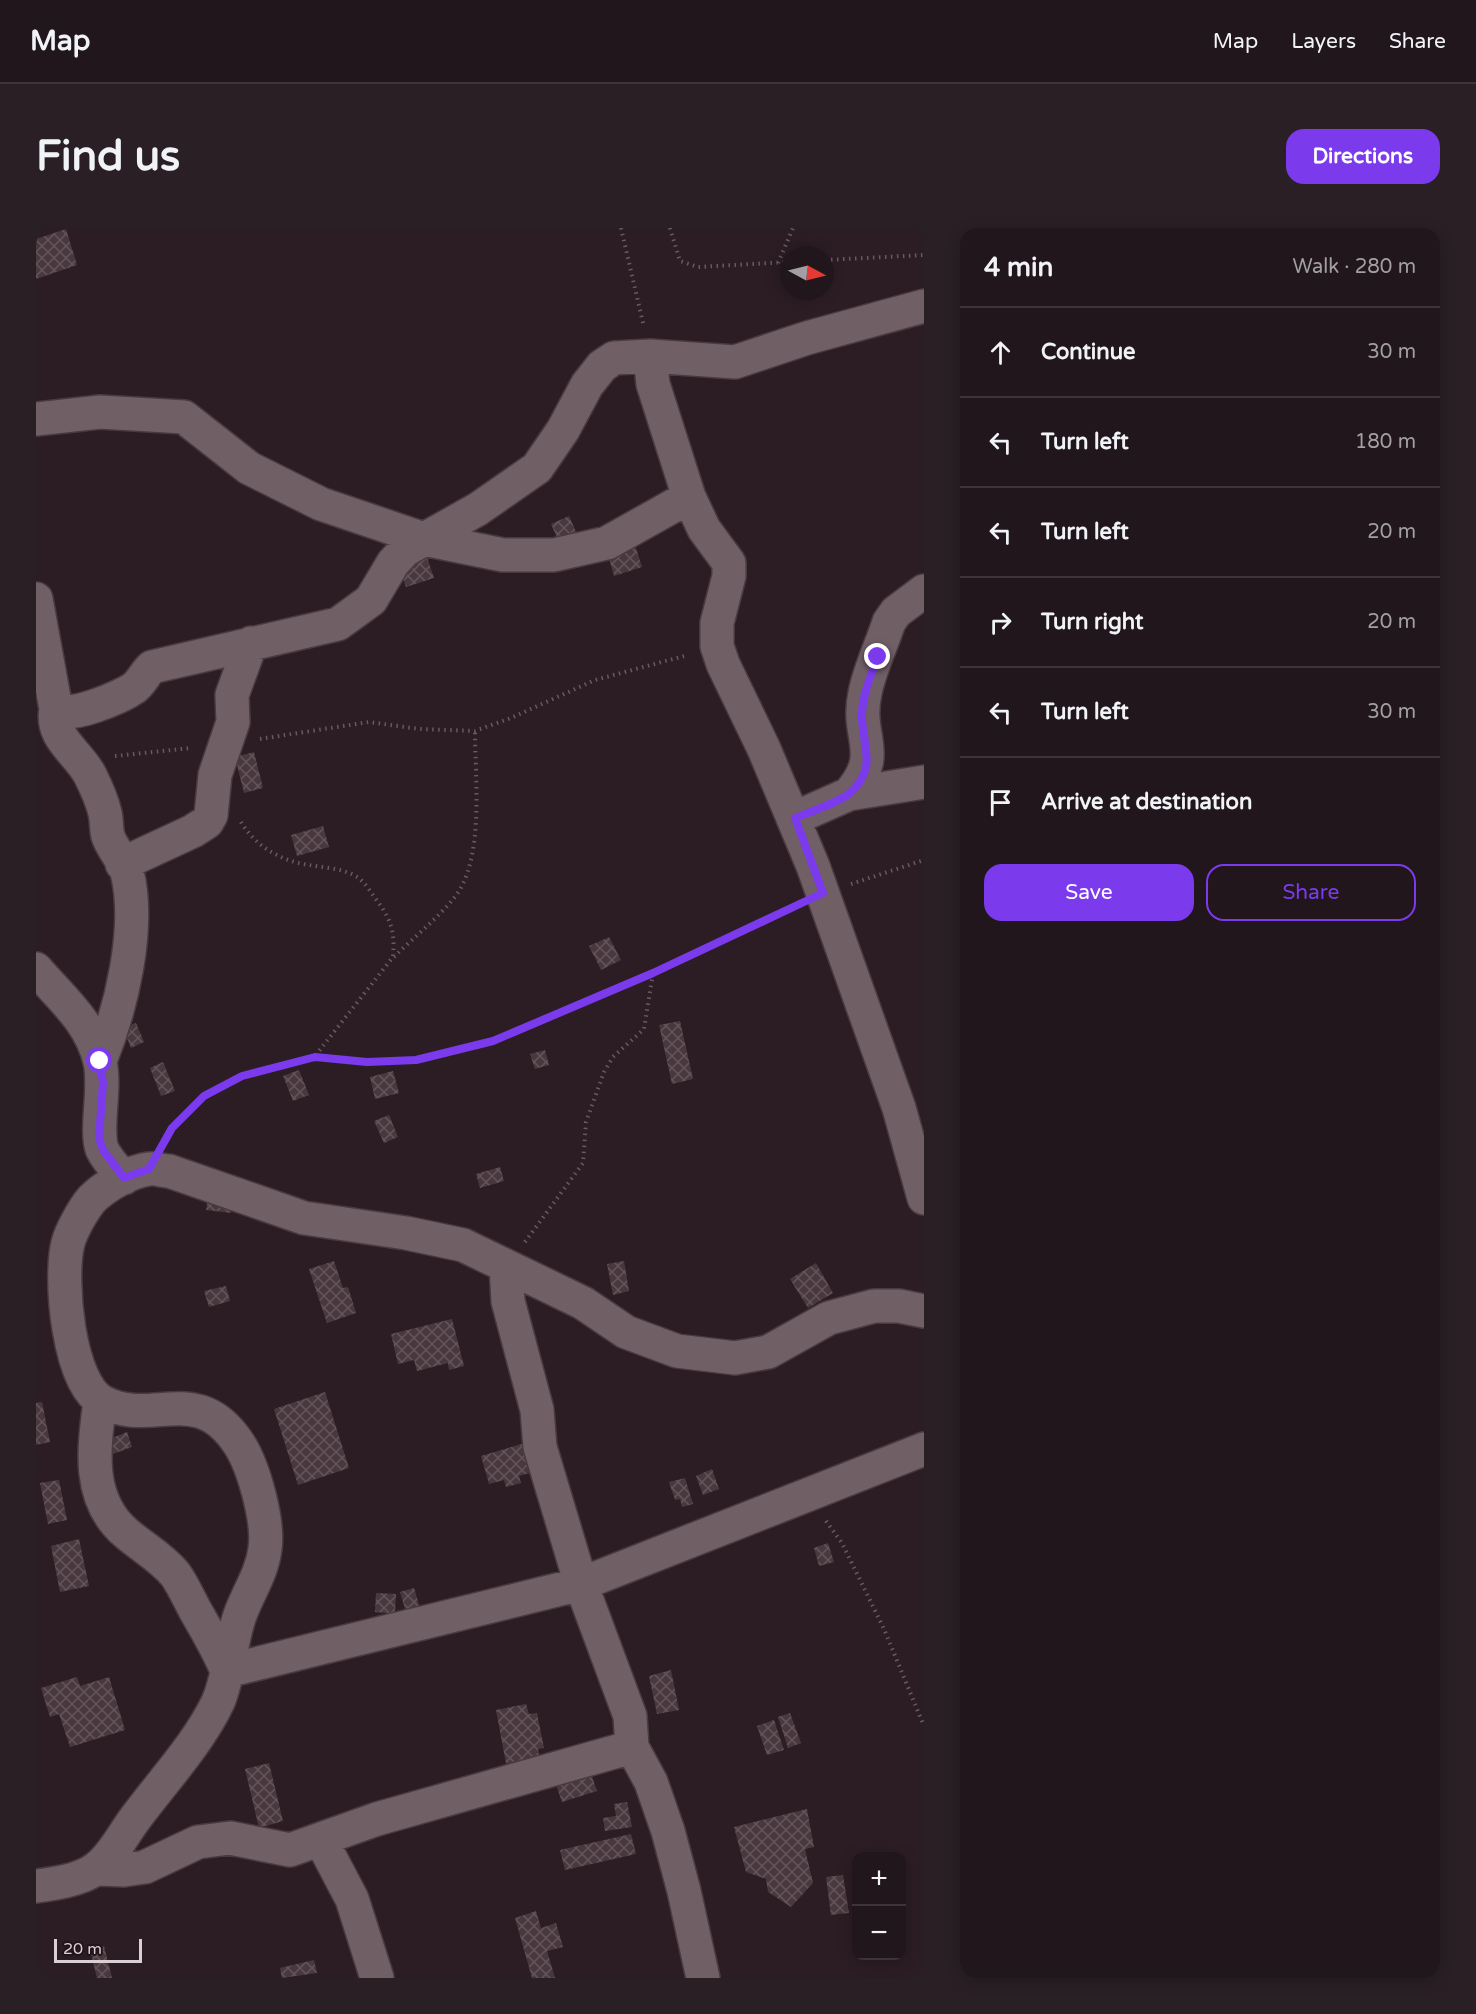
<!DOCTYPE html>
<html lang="en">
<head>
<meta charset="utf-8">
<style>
  body { margin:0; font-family:"Varela Round",sans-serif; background:#291f24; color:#f1f3f6 }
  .controls { position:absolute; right:18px; bottom:18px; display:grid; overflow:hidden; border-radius:12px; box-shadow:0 3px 15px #0003 }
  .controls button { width:54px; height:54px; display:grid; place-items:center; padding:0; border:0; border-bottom:2px solid #3e353a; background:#21161b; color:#f1f3f6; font:30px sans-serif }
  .compass { position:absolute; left:744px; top:18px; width:54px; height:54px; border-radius:50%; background:#21161b; box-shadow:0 3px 15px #0003; rotate:97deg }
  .scale { position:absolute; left:18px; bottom:15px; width:88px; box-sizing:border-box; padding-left:6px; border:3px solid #dacfd3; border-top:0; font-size:16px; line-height:21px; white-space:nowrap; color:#dacfd3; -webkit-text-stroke:4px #22141a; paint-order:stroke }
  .stop { position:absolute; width:18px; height:18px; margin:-14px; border:4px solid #7c3aed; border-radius:50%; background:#fff }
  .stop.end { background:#7c3aed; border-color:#fff; box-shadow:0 2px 6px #0008 }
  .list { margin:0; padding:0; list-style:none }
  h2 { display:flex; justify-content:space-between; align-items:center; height:78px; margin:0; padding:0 24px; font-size:26px }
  h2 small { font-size:20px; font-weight:400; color:#a29fa3 }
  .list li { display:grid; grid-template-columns:39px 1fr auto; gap:18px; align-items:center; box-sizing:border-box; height:90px; padding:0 24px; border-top:2px solid #3e353a }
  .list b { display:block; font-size:22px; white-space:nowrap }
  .list em { font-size:20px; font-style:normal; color:#a29fa3 }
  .actions { display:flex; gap:12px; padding:18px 24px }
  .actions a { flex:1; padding:14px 0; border:2px solid #7c3aed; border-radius:18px; text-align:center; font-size:21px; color:#7c3aed }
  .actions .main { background:#7c3aed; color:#fff }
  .icon { flex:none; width:33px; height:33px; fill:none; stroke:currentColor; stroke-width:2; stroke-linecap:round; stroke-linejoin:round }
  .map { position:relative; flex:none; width:888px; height:1750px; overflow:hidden; border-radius:18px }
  header { display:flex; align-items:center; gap:36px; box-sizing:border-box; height:84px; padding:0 30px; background:#21161b; border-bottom:2px solid #3e353a }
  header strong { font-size:28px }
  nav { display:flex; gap:33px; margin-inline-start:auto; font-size:21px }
  .intro { display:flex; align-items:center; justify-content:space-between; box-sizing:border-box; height:144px; padding:0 36px }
  h1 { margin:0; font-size:42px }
  .button { padding:15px 27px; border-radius:18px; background:#7c3aed; color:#fff; font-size:21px; font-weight:700 }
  main { display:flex; gap:36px; padding:0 36px }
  aside { flex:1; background:#21161b; border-radius:18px; box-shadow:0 3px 15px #0003 }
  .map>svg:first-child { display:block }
  .building { fill:url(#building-cross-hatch) }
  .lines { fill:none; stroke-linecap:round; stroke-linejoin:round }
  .minor-casing { stroke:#473b40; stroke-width:36 }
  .path { stroke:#685a60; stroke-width:4; stroke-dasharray:1.5 4.5; stroke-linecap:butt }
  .minor { stroke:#715f66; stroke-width:33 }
  .route { stroke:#7c3aed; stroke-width:8 }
</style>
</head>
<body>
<header>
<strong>Map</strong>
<nav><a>Map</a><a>Layers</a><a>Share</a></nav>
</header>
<div class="intro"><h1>Find us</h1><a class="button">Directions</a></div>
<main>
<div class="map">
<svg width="888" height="1750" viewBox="0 0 888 1750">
  <defs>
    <pattern id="building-cross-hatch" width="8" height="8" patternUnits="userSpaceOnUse" patternTransform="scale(1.5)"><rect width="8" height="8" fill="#49393f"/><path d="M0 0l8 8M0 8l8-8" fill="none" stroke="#63555a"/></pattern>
  </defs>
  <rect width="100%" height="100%" fill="#2c1d24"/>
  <!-- building -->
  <path class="building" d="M30,1L41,37L0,51V11Z
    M533,288L545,315L527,323L515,296Z
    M598,314L606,339L578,348L571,323Z
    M390,326L398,350L370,359L362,336Z
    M218,524L227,560L208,565L199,529Z
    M287,598L293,619L261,628L255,607Z
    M573,709L585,732L565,742L553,718Z
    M644,793L657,851L636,856L623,797Z
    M100,795L108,814L95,820L87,800Z
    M509,822L513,837L499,841L494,826Z
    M127,834L139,863L125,868L114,840Z
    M263,842L273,867L257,873L247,848Z
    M357,843L363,865L339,871L334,849Z
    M353,887L362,909L348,915L338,893Z
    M464,939L468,953L444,960L440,946Z
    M171,975L195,979V985L170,982Z
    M298,1033L307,1060L312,1059L320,1085L291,1095L273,1041Z
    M588,1033L593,1063L577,1067L571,1036Z
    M780,1035L797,1065L772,1080L754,1051Z
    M190,1058L194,1073L173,1079L168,1063Z
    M416,1091L428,1138L413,1142L412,1135L381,1143L378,1132L362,1136L355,1106Z
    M289,1164L313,1240L262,1257L238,1181Z
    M6,1174L14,1214L0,1217V1175Z
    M91,1204L96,1219L77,1226L71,1212Z
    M489,1215L497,1244L483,1248L485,1255L470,1259L468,1252L453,1256L445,1228Z
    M676,1241L683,1261L667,1267L660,1248Z
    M649,1250L657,1276L646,1279L644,1271L639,1272L633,1254Z
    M23,1252L31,1292L12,1296L4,1255Z
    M43,1311L53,1358L24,1364L15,1318Z
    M792,1315L798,1334L783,1338L778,1320Z
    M378,1360L384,1380L370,1384L364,1364Z
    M340,1365L360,1366L359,1386L339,1384Z
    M635,1442L643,1482L621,1486L613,1448Z
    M41,1449L44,1458L73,1449L89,1502L34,1519L23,1486L14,1489L5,1460Z
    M490,1476L493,1486L501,1485L508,1520L502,1521L504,1534L471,1541L460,1482Z
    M754,1485L765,1515L752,1520L742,1489Z
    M738,1492L748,1522L731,1527L721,1498Z
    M233,1535L247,1593L223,1600L209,1541Z
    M553,1540L561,1563L526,1574L518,1551Z
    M591,1574L596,1599L569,1603L567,1590L580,1588L578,1576Z
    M771,1581L778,1619L769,1621L777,1655L755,1679L732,1664L730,1651L710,1644L698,1599Z
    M595,1606L600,1626L529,1642L524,1622Z
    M807,1647L813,1685L795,1687L790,1649Z
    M500,1683L505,1700L520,1695L527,1719L511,1723L519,1750H496L479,1690Z
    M68,1718L76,1750H61L54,1722Z
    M278,1732L281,1745L246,1750L244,1740Z"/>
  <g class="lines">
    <!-- minor casing -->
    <g class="minor-casing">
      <path id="minor" d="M614,128L617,156L653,269L668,301L693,335V348L681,395V418L687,436L728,521L777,638L863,880L888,970
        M0,191L64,184L148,189L213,240L285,276L388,311L467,327H518L571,315L653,269
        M0,371L20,481C32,492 85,469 98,460C106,454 109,445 116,439L302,396L335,372L357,335L369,322L442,281L501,240L527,202L551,157L566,138L578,130L614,128L699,134L771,110L888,78
        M20,481C14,510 42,524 54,547C60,559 66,572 69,585C71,593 70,601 72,608C76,621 88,632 91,644C105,700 85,781 64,833
        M813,566C849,524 819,511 829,465C833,443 846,416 853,394L860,384L888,363
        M759,590L813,566L888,554
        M86,636L157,603L171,594L175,587L179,547L197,494L196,467L215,415
        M0,741C26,771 55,794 64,834C70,861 59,901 66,921C71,932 80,941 88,950
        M470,1038L472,1073L501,1182L504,1219L545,1356L594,1488L596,1519L615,1554L632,1603L648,1663L667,1750
        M64,1173C58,1219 50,1271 90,1305C106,1319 125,1329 139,1346C147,1357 153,1371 159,1382C171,1403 182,1421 191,1443
        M191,1443L545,1356L888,1221
        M285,1612L316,1671L341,1750
        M61,1641L88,1642L109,1639L162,1614L194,1610L254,1622L341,1591L596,1519
        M0,1658C18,1656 48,1651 62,1639C77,1627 87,1607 98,1592C126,1554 162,1516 182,1474C194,1446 194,1415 204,1387C212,1365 226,1345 229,1321C233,1294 218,1239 203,1216C161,1152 116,1200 67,1174C32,1156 23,1050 32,1015C35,1003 48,980 56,971C69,958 95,943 113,941C119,940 127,943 133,943L268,990L370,1005L427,1017L547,1075L590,1104L641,1123L699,1130L732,1124L793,1090L838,1078H863L888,1083"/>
    </g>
    <!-- path -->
    <path class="path" d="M585,0L608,99
      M634,0L644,33L662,39L753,34
      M789,32L888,27
      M742,35L757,0
      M224,511L333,494L383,501L439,503L475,490L559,452L652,427
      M79,528L155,520
      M205,594C219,618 245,633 273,637C289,640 307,640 321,649C329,654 336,666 342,674C356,693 359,706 357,729L279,828
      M815,656L888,632
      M358,729C377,710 401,691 418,670C449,632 439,550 439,503
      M130,911L137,900L168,868L206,848L279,829L331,834L379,832L457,813L617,745L758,680
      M489,1014L547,935L550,894L568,844L577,829L608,801L617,745
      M790,1293L806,1315L848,1401L888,1498"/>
    <!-- minor -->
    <use href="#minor" class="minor"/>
  </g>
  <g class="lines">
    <!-- route -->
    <path class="route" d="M64,833L67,855L63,910L67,922L88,950L113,941L136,900L168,868L206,848L279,829L331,834L380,832L457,813L617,745L787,665L759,590C775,583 800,576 814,565C844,538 824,514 826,482C828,463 835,447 842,429"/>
  </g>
</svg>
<div class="controls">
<button>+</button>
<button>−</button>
</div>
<svg class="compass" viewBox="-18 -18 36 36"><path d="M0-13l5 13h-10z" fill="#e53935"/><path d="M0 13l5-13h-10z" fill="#a29fa3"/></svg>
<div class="scale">20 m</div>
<div class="stop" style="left:64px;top:833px"></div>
<div class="stop end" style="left:842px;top:429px"></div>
</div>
<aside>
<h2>4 min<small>Walk · 280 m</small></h2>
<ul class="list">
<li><svg class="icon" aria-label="ahead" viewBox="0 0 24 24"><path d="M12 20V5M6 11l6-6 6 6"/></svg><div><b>Continue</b></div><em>30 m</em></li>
<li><svg class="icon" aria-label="left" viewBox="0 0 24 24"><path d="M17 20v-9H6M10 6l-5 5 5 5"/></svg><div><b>Turn left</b></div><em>180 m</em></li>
<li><svg class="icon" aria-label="left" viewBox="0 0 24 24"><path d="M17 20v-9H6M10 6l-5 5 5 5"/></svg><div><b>Turn left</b></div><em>20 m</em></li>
<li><svg class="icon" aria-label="right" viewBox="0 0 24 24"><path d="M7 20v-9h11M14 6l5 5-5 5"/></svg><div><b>Turn right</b></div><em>20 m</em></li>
<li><svg class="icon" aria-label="left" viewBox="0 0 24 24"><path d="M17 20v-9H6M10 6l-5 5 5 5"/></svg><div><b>Turn left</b></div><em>30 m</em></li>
<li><svg class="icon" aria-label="arrive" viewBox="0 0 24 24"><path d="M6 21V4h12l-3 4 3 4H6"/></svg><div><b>Arrive at destination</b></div></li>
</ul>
<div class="actions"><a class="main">Save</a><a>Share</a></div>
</aside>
</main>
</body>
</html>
